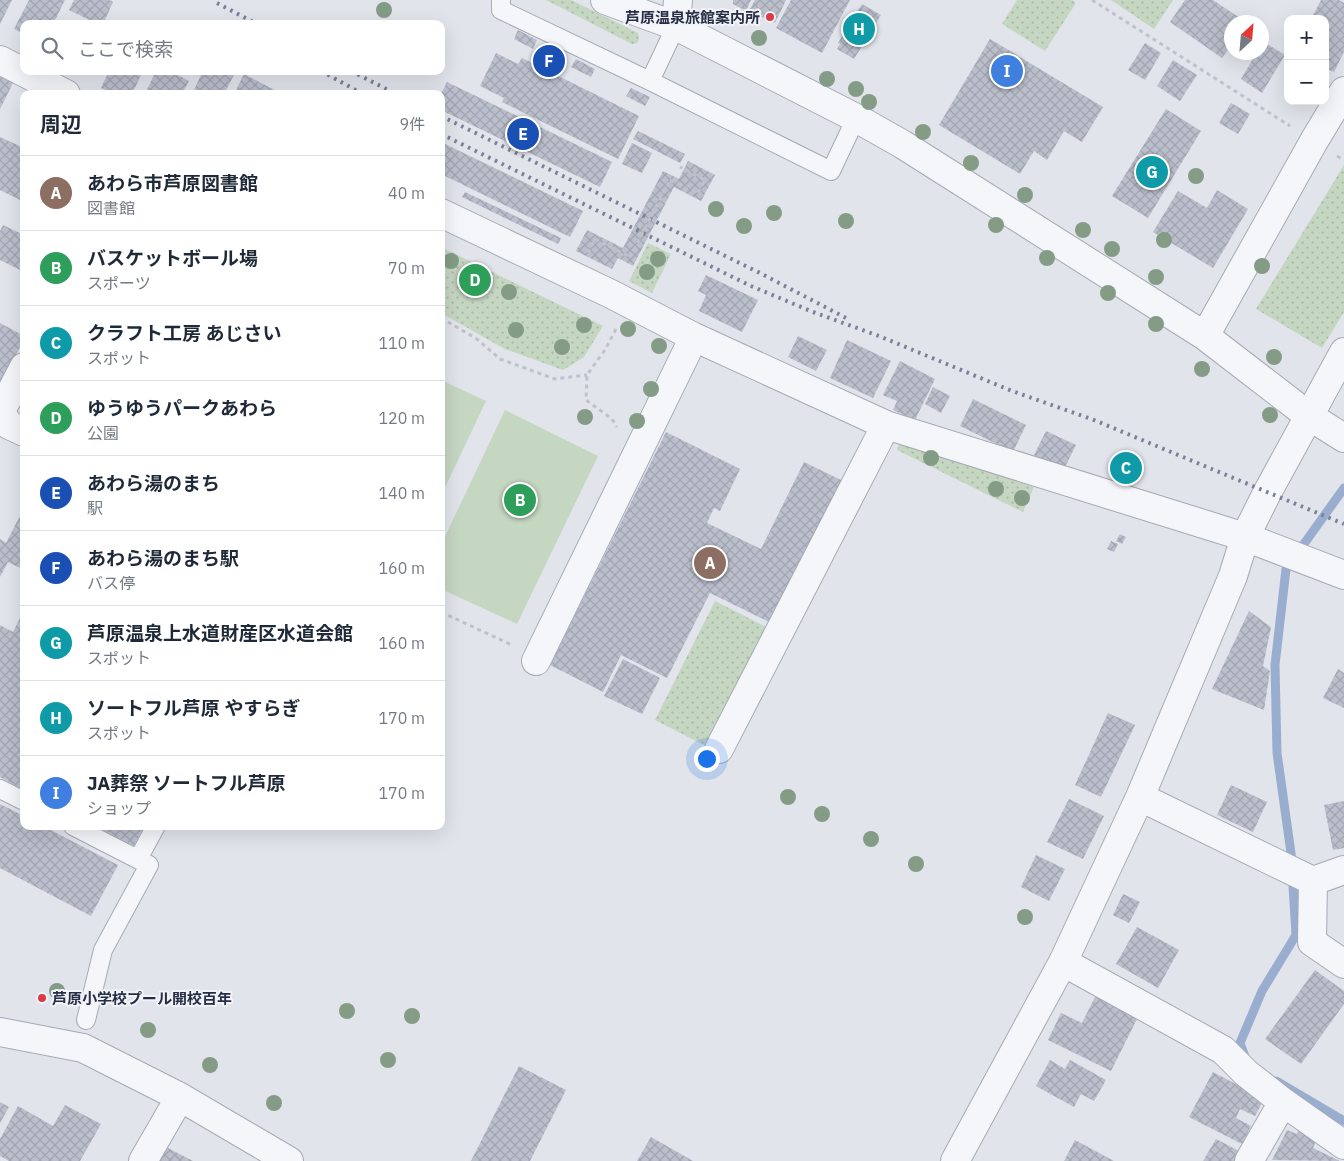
<!DOCTYPE html>
<html lang="ja">
<head>
<meta charset="utf-8">
<style>
  body { margin:0; font-family:"IBM Plex Sans","Noto Sans JP",sans-serif; background:#f6f6f7; color:#1f2937 }
  .controls { position:absolute; right:15px; top:15px; display:grid; overflow:hidden; border-radius:10px; box-shadow:0 5px 20px #0002 }
  .controls button { width:45px; height:45px; display:grid; place-items:center; padding:0; border:0; border-bottom:1px solid #e0e1e3; background:#fff; color:#1f2937; font:25px sans-serif }
  .compass { position:absolute; left:1224px; top:15px; width:45px; height:45px; border-radius:50%; background:#fff; box-shadow:0 5px 20px #0002; rotate:26deg }
  .you { position:absolute; left:706px; top:758px; width:18px; height:18px; margin:-12px; border:4px solid #fff; border-radius:50%; background:#1a73e8; box-shadow:0 0 0 8px #1a73e833 }
  .badge { display:grid; place-items:center; width:32px; height:32px; border-radius:50%; background:#d93025; color:#fff; font-size:16px; font-weight:700 }
  .pin { position:absolute; translate:-50% -50%; border:2px solid #fff; box-shadow:0 1px 5px #0006 }
  .list { margin:0; padding:0; list-style:none }
  h2 { display:flex; justify-content:space-between; align-items:center; height:65px; margin:0; padding:0 20px; font-size:21px }
  h2 small { font-size:16px; font-weight:400; color:#747a83 }
  .list li { display:grid; grid-template-columns:32px 1fr auto; gap:15px; align-items:center; box-sizing:border-box; height:75px; padding:0 20px; border-top:1px solid #e0e1e3 }
  .list b { display:block; font-size:19px; white-space:nowrap }
  .list p { margin:0; font-size:16px; white-space:nowrap; color:#747a83 }
  .list em { font-size:16px; font-style:normal; color:#747a83 }
  .icon { flex:none; width:28px; height:28px; fill:none; stroke:currentColor; stroke-width:2; stroke-linecap:round; stroke-linejoin:round }
  .map { position:relative; flex:none; width:1344px; height:1161px; overflow:hidden }
  .search { position:absolute; background:#fff; box-shadow:0 5px 20px #0002; left:20px; top:20px; width:425px; height:55px; display:flex; align-items:center; gap:12px; box-sizing:border-box; padding:0 18px; border-radius:10px; color:#747a83; font-size:19px }
  .panel { position:absolute; background:#fff; box-shadow:0 5px 20px #0002; left:20px; top:90px; width:425px; height:740px; border-radius:10px }
  .map>svg:first-child { display:block }
  .green { fill:url(#green-dots) }
  .pitch { fill:#c5d6c1 }
  .lines { fill:none; stroke-linecap:round; stroke-linejoin:round }
  .stream { stroke:#99aecf; stroke-width:9 }
  .building { fill:url(#building-cross-hatch) }
  .service-casing { stroke:#a5aab6; stroke-width:20 }
  .minor-casing { stroke:#a5aab6; stroke-width:30 }
  .tertiary-casing { stroke:#a5aab6; stroke-width:30 }
  .path { stroke:#bfc2ca; stroke-width:3; stroke-dasharray:4 4; stroke-linecap:butt }
  .service { stroke:#f5f6f9; stroke-width:18 }
  .minor { stroke:#f5f6f9; stroke-width:28 }
  .tertiary { stroke:#f5f6f9; stroke-width:28 }
  .rail { stroke:#798197; stroke-width:4; stroke-dasharray:2.5 5; stroke-linecap:butt }
  .path-bridge { stroke:#bfc2ca; stroke-width:3; stroke-dasharray:4 4; stroke-linecap:butt }
  .tree { fill:#849c86 }
  .poi-dot { fill:#dc3a43; stroke:#f1f3f8; stroke-width:2 }
  .labels { text-anchor:middle; dominant-baseline:central; stroke-width:4; stroke-linejoin:round; paint-order:stroke }
  .poi-label { font-size:15px; font-weight:bold; fill:#272f45; stroke:#f1f3f8; text-anchor:end }
</style>
</head>
<body>
<div class="map">
<svg width="1344" height="1161" viewBox="0 0 1344 1161">
  <defs>
    <pattern id="green-dots" width="8" height="8" patternUnits="userSpaceOnUse" patternTransform="scale(1.25)"><rect width="8" height="8" fill="#c5d6c1"/><path d="M2 2h.1M6 6h.1" fill="none" stroke="#a9b8a7" stroke-width="1.8" stroke-linecap="round"/></pattern>
    <pattern id="building-cross-hatch" width="8" height="8" patternUnits="userSpaceOnUse" patternTransform="scale(1.25)"><rect width="8" height="8" fill="#bbbfcc"/><path d="M0 0l8 8M0 8l8-8" fill="none" stroke="#a1a4b1"/></pattern>
  </defs>
  <rect width="100%" height="100%" fill="#e1e4eb"/>
  <!-- green -->
  <path class="green" d="M546,0H571L638,33L639,40L637,43L632,44Z
    M1017,0H1072L1076,3L1045,51L1002,24Z
    M1111,0H1173L1154,29Z
    M1344,165V312L1322,348L1256,309Z
    M648,243L671,254L652,293L629,281Z
    M441,247L603,326L584,357L563,370L505,349L441,313Z
    M900,442L1034,487L1023,512L897,450Z
    M715,601L766,627L706,746L655,720Z"/>
  <!-- pitch -->
  <path class="pitch" d="M441,380L486,401L441,496Z
    M505,410L598,456L517,624L441,589V545Z"/>
  <g class="lines">
    <!-- stream -->
    <path class="stream" d="M1247,1062L1240,1043L1262,991L1296,935L1291,853L1277,753L1275,665L1286,569L1344,488
      M1276,1081L1344,1121"/>
  </g>
  <!-- building -->
  <path class="building" d="M0,0H12L0,24Z
    M29,0H65L53,24H24V34L14,29Z
    M74,0H109L113,2L103,24H98L69,10Z
    M733,0H751L746,11L733,4Z
    M755,0H786L775,23L749,11Z
    M791,0H850L822,53L776,28Z
    M1185,0H1213L1246,22H1232V45L1222,58L1170,22Z
    M1321,0H1339L1344,3V52L1334,72L1325,68V19H1311Z
    M862,4L881,15L854,59L837,49L840,44L838,43Z
    M518,30L537,40L533,49L514,39Z
    M990,39L1103,107L1082,142L1064,131L1047,160L1034,151L1020,174L939,125Z
    M1264,42L1285,55L1262,93L1241,79L1257,52H1262V46Z
    M1145,43L1161,53L1145,80L1128,70Z
    M496,53L518,64L522,58L639,116L618,159L502,102L504,98L480,86Z
    M576,59L595,69L591,77L571,67Z
    M1173,60L1197,75L1180,101L1157,86Z
    M109,71H143L132,94H113L101,88Z
    M156,71H177L176,74L189,81L182,94H145Z
    M203,71H236L224,94H192Z
    M244,74L282,94H234Z
    M0,75L14,81L0,109Z
    M447,82L612,162L600,187L441,110V94Z
    M631,88L650,97L645,106L626,96Z
    M1231,103L1250,114L1238,134L1219,123Z
    M1166,109L1201,131L1148,218L1112,196Z
    M638,131L685,154L680,163L633,139Z
    M0,137L24,148V202L0,190Z
    M441,142L583,211L570,237L441,174Z
    M632,143L652,153L642,173L622,164Z
    M688,161L715,175L701,201L674,187L633,266L618,258L612,269L576,251L587,230L623,248L663,171L679,179Z
    M1217,190L1248,209L1213,268L1153,232L1178,191L1207,208Z
    M465,192L561,238L558,244L462,197Z
    M3,225L24,235V272L0,260V231Z
    M706,275L758,300L742,332L699,311L706,295L698,291Z
    M0,323L24,336V340L0,384Z
    M798,336L827,350L816,371L788,357Z
    M847,340L891,361L873,398L830,378Z
    M900,361L935,379L915,420L893,410L897,401L883,395Z
    M933,387L950,396L941,413L925,404Z
    M973,399L1026,425L1013,452L960,426Z
    M1046,431L1076,445L1064,469L1034,455Z
    M666,432L740,469L720,511L714,508L707,523L761,549L804,462L843,481L773,624L710,593L667,678L621,655L603,692L550,665Z
    M1118,452L1143,464L1134,483L1109,471Z
    M22,512H24V570L8,562L0,577V539L6,543Z
    M1120,534L1126,537L1122,544L1116,541Z
    M1111,541L1118,544L1114,552L1107,549Z
    M1249,611L1271,627L1263,666L1270,671L1264,710L1212,689Z
    M21,616L24,618V790L0,777V625L13,632Z
    M623,659L660,678L642,714L604,696Z
    M1338,669L1344,673V708L1323,698Z
    M1108,713L1135,725L1101,797L1075,785Z
    M1231,785L1267,802L1253,832L1217,815Z
    M1069,799L1104,816L1083,859L1047,842Z
    M1344,801V848L1333,850L1324,805Z
    M0,804L24,816V826H43L118,865L91,916L0,868Z
    M95,826H144L134,846Z
    M1036,855L1065,869L1049,901L1021,887Z
    M1123,894L1140,902L1129,923L1113,915Z
    M1137,927L1179,950L1158,988L1116,964Z
    M1315,970L1344,991V1004L1301,1064L1265,1039Z
    M1096,995L1138,1017L1111,1071L1048,1040L1061,1013L1082,1023Z
    M1050,1060L1065,1069L1070,1060L1106,1080L1094,1101L1081,1094L1074,1107L1036,1086Z
    M519,1066L566,1090L530,1161H471Z
    M1213,1072L1264,1099L1255,1116L1240,1109L1236,1118L1251,1126L1242,1144L1189,1117Z
    M0,1102L9,1107L0,1123Z
    M65,1105L101,1124L80,1161H9L0,1156V1139L18,1106L53,1126Z
    M1301,1126L1319,1134L1313,1148L1340,1161L1272,1160L1287,1130L1297,1134Z
    M651,1137L693,1161H637Z
    M1216,1139L1241,1152L1237,1161H1203Z
    M1075,1140L1114,1161H1064Z
    M166,1147L193,1161H159Z"/>
  <g class="lines">
    <!-- service casing -->
    <g class="service-casing">
      <path id="service" d="M501,0V10L650,81L676,26
        M650,81L831,171L856,118
        M0,789L24,801
        M73,826L149,865L103,950L86,1020
        M138,859L156,826"/>
    </g>
    <!-- minor casing -->
    <g class="minor-casing">
      <path id="minor" d="M0,60L66,94
        M441,213L611,294L694,337L886,425L1245,537L1344,575
        M0,411L9,425L24,432
        M1,411L24,367
        M536,661L694,337
        M719,749L886,425
        M1140,797L1313,881L1344,870
        M1313,881L1312,942L1344,964
        M1063,962L1223,1050L1246,1073L1283,1102L1344,1145
        M0,1032L83,1048L180,1097L289,1161
        M143,1161L180,1097
        M955,1161L1063,962L1140,797L1233,576L1245,537L1267,493L1344,352
        M1249,1161L1283,1102"/>
    </g>
    <!-- tertiary casing -->
    <g class="tertiary-casing">
      <path id="tertiary" d="M605,0L676,26L856,118L902,144L1205,336L1309,416L1344,438
        M676,26L678,0
        M1205,336L1314,141L1344,91"/>
    </g>
    <!-- path -->
    <path class="path" d="M1092,0L1290,126
      M1337,156L1344,160
      M670,180L697,194L705,180L680,167
      M588,253L595,239L630,257
      M441,318L477,339L500,359L555,379L587,375
      M616,329L605,350L587,375L586,400L612,419L617,427
      M441,612L512,645"/>
    <!-- service -->
    <use href="#service" class="service"/>
    <!-- minor -->
    <use href="#minor" class="minor"/>
    <!-- tertiary -->
    <use href="#tertiary" class="tertiary"/>
    <!-- rail -->
    <path class="rail" d="M217,3L257,24
      M321,71L363,94
      M351,71L396,94
      M441,116L762,274L846,318
      M441,134L751,286L813,312L879,336L1012,391L1094,420L1344,524"/>
    <!-- path-bridge -->
    <path class="path-bridge" d="M630,257L670,180"/>
  </g>
  <!-- trees -->
  <g class="tree">
    <circle cx="384" cy="10" r="8"/>
    <circle cx="759" cy="38" r="8"/>
    <circle cx="827" cy="79" r="8"/>
    <circle cx="856" cy="89" r="8"/>
    <circle cx="869" cy="102" r="8"/>
    <circle cx="923" cy="132" r="8"/>
    <circle cx="971" cy="163" r="8"/>
    <circle cx="1196" cy="176" r="8"/>
    <circle cx="1025" cy="195" r="8"/>
    <circle cx="716" cy="209" r="8"/>
    <circle cx="774" cy="213" r="8"/>
    <circle cx="846" cy="221" r="8"/>
    <circle cx="996" cy="225" r="8"/>
    <circle cx="744" cy="226" r="8"/>
    <circle cx="1083" cy="230" r="8"/>
    <circle cx="1164" cy="240" r="8"/>
    <circle cx="1112" cy="249" r="8"/>
    <circle cx="1047" cy="258" r="8"/>
    <circle cx="658" cy="259" r="8"/>
    <circle cx="451" cy="261" r="8"/>
    <circle cx="1262" cy="266" r="8"/>
    <circle cx="647" cy="272" r="8"/>
    <circle cx="1156" cy="277" r="8"/>
    <circle cx="509" cy="292" r="8"/>
    <circle cx="1108" cy="293" r="8"/>
    <circle cx="1156" cy="324" r="8"/>
    <circle cx="584" cy="325" r="8"/>
    <circle cx="628" cy="329" r="8"/>
    <circle cx="516" cy="330" r="8"/>
    <circle cx="659" cy="346" r="8"/>
    <circle cx="562" cy="347" r="8"/>
    <circle cx="1274" cy="357" r="8"/>
    <circle cx="1202" cy="369" r="8"/>
    <circle cx="651" cy="389" r="8"/>
    <circle cx="1270" cy="415" r="8"/>
    <circle cx="585" cy="417" r="8"/>
    <circle cx="637" cy="421" r="8"/>
    <circle cx="931" cy="458" r="8"/>
    <circle cx="996" cy="489" r="8"/>
    <circle cx="1022" cy="498" r="8"/>
    <circle cx="788" cy="797" r="8"/>
    <circle cx="822" cy="814" r="8"/>
    <circle cx="871" cy="839" r="8"/>
    <circle cx="916" cy="864" r="8"/>
    <circle cx="1025" cy="917" r="8"/>
    <circle cx="57" cy="991" r="8"/>
    <circle cx="347" cy="1011" r="8"/>
    <circle cx="412" cy="1016" r="8"/>
    <circle cx="148" cy="1030" r="8"/>
    <circle cx="388" cy="1060" r="8"/>
    <circle cx="210" cy="1065" r="8"/>
    <circle cx="274" cy="1103" r="8"/>
  </g>
  <!-- markers -->
  <g class="poi-dot">
    <circle cx="770" cy="17" r="5"/>
    <circle cx="42" cy="998" r="5"/>
  </g>
  <g class="labels">
    <!-- poi labels -->
    <g class="poi-label">
      <text x="760" y="17">芦原温泉旅館案内所</text>
      <text x="52" y="998" text-anchor="start">芦原小学校プール開校百年</text>
    </g>
  </g>
</svg>
<div class="controls">
<button>+</button>
<button>−</button>
</div>
<svg class="compass" viewBox="-18 -18 36 36"><path d="M0-13l5 13h-10z" fill="#e53935"/><path d="M0 13l5-13h-10z" fill="#747a83"/></svg>
<div class="you"></div>
<div class="pin badge" style="left:710px;top:563px;background:#8d6e63">A</div>
<div class="pin badge" style="left:520px;top:500px;background:#2e9e5b">B</div>
<div class="pin badge" style="left:1126px;top:468px;background:#0f9aa8">C</div>
<div class="pin badge" style="left:475px;top:280px;background:#2e9e5b">D</div>
<div class="pin badge" style="left:523px;top:134px;background:#1a4fb4">E</div>
<div class="pin badge" style="left:549px;top:61px;background:#1a4fb4">F</div>
<div class="pin badge" style="left:1152px;top:172px;background:#0f9aa8">G</div>
<div class="pin badge" style="left:859px;top:29px;background:#0f9aa8">H</div>
<div class="pin badge" style="left:1007px;top:71px;background:#3f7fe0">I</div>
<div class="search"><svg class="icon" aria-label="search" viewBox="0 0 24 24"><circle cx="10" cy="10" r="6"/><path d="M15 15l6 6"/></svg>ここで検索</div>
<section class="panel">
<h2>周辺<small>9件</small></h2>
<ul class="list">
<li><span class="badge" style="background:#8d6e63">A</span><div><b>あわら市芦原図書館</b><p>図書館</p></div><em>40 m</em></li>
<li><span class="badge" style="background:#2e9e5b">B</span><div><b>バスケットボール場</b><p>スポーツ</p></div><em>70 m</em></li>
<li><span class="badge" style="background:#0f9aa8">C</span><div><b>クラフト工房 あじさい</b><p>スポット</p></div><em>110 m</em></li>
<li><span class="badge" style="background:#2e9e5b">D</span><div><b>ゆうゆうパークあわら</b><p>公園</p></div><em>120 m</em></li>
<li><span class="badge" style="background:#1a4fb4">E</span><div><b>あわら湯のまち</b><p>駅</p></div><em>140 m</em></li>
<li><span class="badge" style="background:#1a4fb4">F</span><div><b>あわら湯のまち駅</b><p>バス停</p></div><em>160 m</em></li>
<li><span class="badge" style="background:#0f9aa8">G</span><div><b>芦原温泉上水道財産区水道会館</b><p>スポット</p></div><em>160 m</em></li>
<li><span class="badge" style="background:#0f9aa8">H</span><div><b>ソートフル芦原 やすらぎ</b><p>スポット</p></div><em>170 m</em></li>
<li><span class="badge" style="background:#3f7fe0">I</span><div><b>JA葬祭 ソートフル芦原</b><p>ショップ</p></div><em>170 m</em></li>
</ul>
</section>
</div>
</body>
</html>
